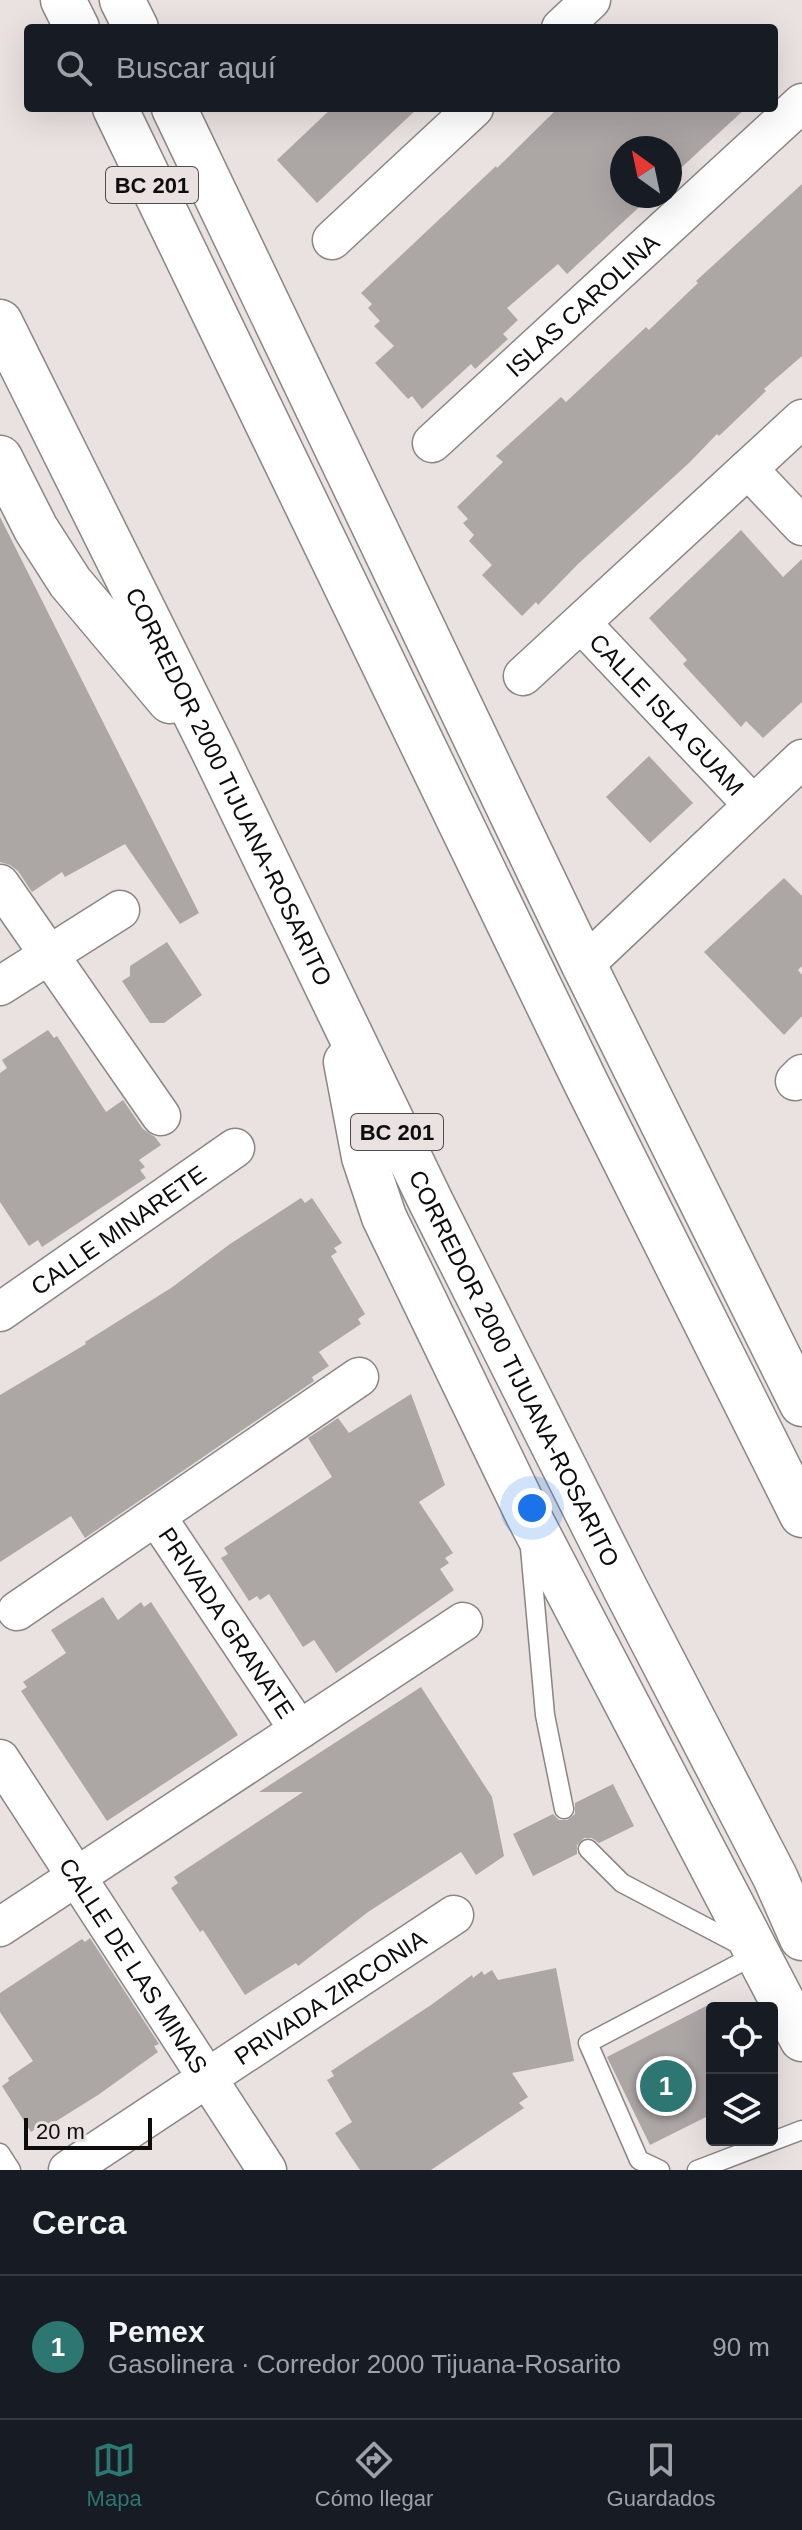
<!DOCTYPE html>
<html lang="es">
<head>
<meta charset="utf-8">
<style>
  body { margin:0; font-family:Arial,sans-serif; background:#20242c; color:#f1f3f6 }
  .controls { position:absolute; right:24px; bottom:24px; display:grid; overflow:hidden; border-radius:8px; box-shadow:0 8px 32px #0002 }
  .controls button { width:72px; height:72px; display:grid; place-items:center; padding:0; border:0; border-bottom:2px solid #363941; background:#171b24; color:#f1f3f6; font:40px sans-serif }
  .compass { position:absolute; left:610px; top:136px; width:72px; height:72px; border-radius:50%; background:#171b24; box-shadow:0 8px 32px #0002; rotate:327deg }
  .scale { position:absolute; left:24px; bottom:20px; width:128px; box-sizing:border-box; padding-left:8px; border:4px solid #0e0c0c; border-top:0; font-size:22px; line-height:28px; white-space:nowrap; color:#0e0c0c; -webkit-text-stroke:6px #e9e2e1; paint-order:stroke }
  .you { position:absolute; left:532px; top:1508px; width:28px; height:28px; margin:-20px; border:6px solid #fff; border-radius:50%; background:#1a73e8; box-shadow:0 0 0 12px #1a73e833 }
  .badge { display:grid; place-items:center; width:52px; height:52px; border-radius:50%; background:#2d7671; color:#fff; font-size:26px; font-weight:700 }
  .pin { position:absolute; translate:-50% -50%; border:4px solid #fff; box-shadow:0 2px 8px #0006 }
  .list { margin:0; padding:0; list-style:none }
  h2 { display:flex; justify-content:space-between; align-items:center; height:104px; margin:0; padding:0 32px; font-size:34px }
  h2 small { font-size:26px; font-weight:400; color:#9ea1a6 }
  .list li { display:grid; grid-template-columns:52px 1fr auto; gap:24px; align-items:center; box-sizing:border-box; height:144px; padding:0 32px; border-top:2px solid #363941 }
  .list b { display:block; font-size:30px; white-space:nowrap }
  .list p { margin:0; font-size:26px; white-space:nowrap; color:#9ea1a6 }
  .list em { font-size:26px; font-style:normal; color:#9ea1a6 }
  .icon { flex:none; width:44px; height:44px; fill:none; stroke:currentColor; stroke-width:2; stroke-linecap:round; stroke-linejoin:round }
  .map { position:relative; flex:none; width:802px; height:2170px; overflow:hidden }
  .search { position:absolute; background:#171b24; box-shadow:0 8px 32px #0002; left:24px; right:24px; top:24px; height:88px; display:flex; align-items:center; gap:20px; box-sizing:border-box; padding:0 28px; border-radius:8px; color:#9ea1a6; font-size:30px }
  .sheet { height:248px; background:#171b24 }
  nav { display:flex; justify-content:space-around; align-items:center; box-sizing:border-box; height:112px; border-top:2px solid #363941; background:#171b24; font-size:22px; color:#9ea1a6 }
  nav a { display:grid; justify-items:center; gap:4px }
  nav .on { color:#2d7671 }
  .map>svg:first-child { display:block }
  .building { fill:#aca6a5 }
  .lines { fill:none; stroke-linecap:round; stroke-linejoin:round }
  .service-casing { stroke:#8b8584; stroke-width:21 }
  .minor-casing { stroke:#8b8584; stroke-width:41 }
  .trunk-casing { stroke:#8b8584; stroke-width:47 }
  .service { stroke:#fff; stroke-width:18 }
  .minor { stroke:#fff; stroke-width:38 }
  .trunk { stroke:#fff; stroke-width:44 }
  .labels { text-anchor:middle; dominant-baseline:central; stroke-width:8; stroke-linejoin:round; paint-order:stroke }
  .shield { fill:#e9e2e1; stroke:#504c4c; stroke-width:2 }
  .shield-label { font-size:22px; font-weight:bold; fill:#0e0c0c }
  .street-label { font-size:24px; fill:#0e0c0c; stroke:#e9e2e1 }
</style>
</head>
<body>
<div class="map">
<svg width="802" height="2170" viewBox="0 0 802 2170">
  <rect width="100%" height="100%" fill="#e9e2e1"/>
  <!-- building -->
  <path class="building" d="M332,108H418L317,203L277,160Z
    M558,108H746L670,178V148H622V196H651L567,274L558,264L507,308L518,320L503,334L508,339L475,369L471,364L422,409L412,396L408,399L375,363L394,346L374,326L380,321L368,308L372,304L361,293L496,166L497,168Z
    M802,184V356L764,389L766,391L719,436L717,434L689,463L578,564L538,605L536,602L522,616L482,575L492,565L469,541L474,535L463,523L468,519L457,507L503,462L496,456L561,397L566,402L646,327L649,330L698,283L696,281Z
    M0,517L199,913L180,924L125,844L65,877L62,872L32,892L18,871L10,865L0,862Z
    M741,530L783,577L802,559V702L763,738L746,721L741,727L683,664L687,660L649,618Z
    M649,756L693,803L650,843L606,797Z
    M784,878L802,896V966L798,970L802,975V1016L784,1035L704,952Z
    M167,942L202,995L164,1023H150L122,981L130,976V966Z
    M48,1030L54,1038L57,1036L106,1112L123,1100L143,1129L155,1137L161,1145L139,1160L145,1167L140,1170L146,1178L42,1247L38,1240L29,1246L0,1202V1073L7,1068L2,1060Z
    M301,1198L305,1203L312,1198L342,1243L334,1248L337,1252L331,1256L365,1314L358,1319L361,1324L319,1352L329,1366L312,1377L314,1381L85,1538L71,1516L0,1562V1395L86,1344L85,1342L171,1288L230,1244Z
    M411,1394L445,1485L419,1502L453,1553L445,1558L449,1563L440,1569L454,1590L336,1673L314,1640L303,1647L269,1594L260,1600L257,1596L249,1601L221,1558L228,1554L224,1548L332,1477L308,1438L338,1418L349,1433Z
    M103,1597L118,1620L141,1602L144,1607L151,1602L238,1735L107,1821L21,1691L27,1687L23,1682L66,1653L51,1630Z
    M421,1687L492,1797L504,1856L476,1875L461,1852L368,1912L298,1966L296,1963L245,1995L203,1930L200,1932L171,1888L178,1883L174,1877L303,1792H259Z
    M613,1784L634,1826L599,1843L592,1838H584L577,1845V1854L533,1876L513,1834L553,1814L559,1820H567L575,1814V1803Z
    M90,1938L159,2044L154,2046L158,2052L98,2095L42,2130L39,2127L31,2132L2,2086L9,2081L8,2078L33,2061L0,2012V1993L82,1939L85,1942Z
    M556,1968L574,2061L512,2073L528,2097L519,2103L524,2108L431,2170H360L335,2133L352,2122L327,2080L334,2076L331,2071L431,2005L472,1975L473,1978L482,1971L484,1975L492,1970L498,1980Z
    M712,2003V2114L650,2145L607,2057Z"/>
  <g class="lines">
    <!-- service casing -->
    <g class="service-casing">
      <path id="service" d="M530,1548L545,1715L564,1809
        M588,1849L622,1883L744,1947
        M0,2153L11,2170
        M660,2170L639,2160L588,2043L757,1954
        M697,2170L802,2130"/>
    </g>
    <!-- minor casing -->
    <g class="minor-casing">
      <g id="minor">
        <path d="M561,28L591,0"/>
        <path d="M332,240L474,108"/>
        <path id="s1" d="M432,443L802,103"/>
        <path d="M748,469L802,526"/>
        <path id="s2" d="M582,624L753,805"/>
        <path d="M523,676L802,419"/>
        <path d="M0,884L161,1116"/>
        <path d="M584,965L802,759"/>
        <path d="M0,986L120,910"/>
        <path d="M795,1081L802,1074"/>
        <path id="s3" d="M0,1312L235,1148"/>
        <path id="s4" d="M156,1516L299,1730"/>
        <path d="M17,1611L359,1377"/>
        <path id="s5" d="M0,1759L267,2170"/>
        <path d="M0,1927L463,1622"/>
        <path id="s6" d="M68,2170L454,1915"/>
      </g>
    </g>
    <!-- trunk casing -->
    <g class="trunk-casing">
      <g id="trunk">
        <path d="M63,0L77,28"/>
        <path d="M122,0L136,28"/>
        <path d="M115,108L586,1083L802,1515"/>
        <path d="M174,108L584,965L802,1404"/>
        <path id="s7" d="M0,322L214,752L431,1202L626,1590L775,1877L802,1938"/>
        <path d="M0,458L36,529L70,582L170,701"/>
        <path d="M346,1062L364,1157L384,1217L527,1513L802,2039"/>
      </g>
    </g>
    <!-- service -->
    <use href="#service" class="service"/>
    <!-- minor -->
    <use href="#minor" class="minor"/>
    <!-- trunk -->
    <use href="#trunk" class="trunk"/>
  </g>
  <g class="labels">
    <!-- shield labels -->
    <g class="shield">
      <rect x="106" y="167" width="92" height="36" rx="6"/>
      <rect x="351" y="1114" width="92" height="36" rx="6"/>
    </g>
    <g class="shield-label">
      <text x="152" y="185">BC 201</text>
      <text x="397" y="1132">BC 201</text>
    </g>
    <!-- street labels -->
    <g class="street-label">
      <text stroke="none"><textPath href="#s1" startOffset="204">ISLAS CAROLINA</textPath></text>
      <text stroke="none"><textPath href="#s2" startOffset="124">CALLE ISLA GUAM</textPath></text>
      <text stroke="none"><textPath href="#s7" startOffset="518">CORREDOR 2000 TIJUANA-ROSARITO</textPath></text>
      <text stroke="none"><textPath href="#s3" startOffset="144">CALLE MINARETE</textPath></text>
      <text stroke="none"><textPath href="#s7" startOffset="1166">CORREDOR 2000 TIJUANA-ROSARITO</textPath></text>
      <text stroke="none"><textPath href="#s4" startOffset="128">PRIVADA GRANATE</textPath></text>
      <text stroke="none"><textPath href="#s5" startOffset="246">CALLE DE LAS MINAS</textPath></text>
      <text stroke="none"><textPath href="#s6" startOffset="314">PRIVADA ZIRCONIA</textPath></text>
    </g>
  </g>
</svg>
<div class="controls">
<button><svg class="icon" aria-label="locate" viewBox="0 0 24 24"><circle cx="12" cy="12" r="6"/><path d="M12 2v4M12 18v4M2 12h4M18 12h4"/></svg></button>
<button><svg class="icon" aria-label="layers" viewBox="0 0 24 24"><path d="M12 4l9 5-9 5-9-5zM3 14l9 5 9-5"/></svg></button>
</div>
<svg class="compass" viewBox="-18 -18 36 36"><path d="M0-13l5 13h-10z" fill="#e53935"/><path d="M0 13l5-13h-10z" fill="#9ea1a6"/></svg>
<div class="scale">20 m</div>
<div class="you"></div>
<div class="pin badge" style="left:666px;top:2086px">1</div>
<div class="search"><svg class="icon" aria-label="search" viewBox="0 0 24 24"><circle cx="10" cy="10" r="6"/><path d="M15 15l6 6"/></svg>Buscar aquí</div>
</div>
<section class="sheet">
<h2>Cerca<small></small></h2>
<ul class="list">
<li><span class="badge">1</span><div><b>Pemex</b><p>Gasolinera · Corredor 2000 Tijuana-Rosarito</p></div><em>90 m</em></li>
</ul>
</section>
<nav>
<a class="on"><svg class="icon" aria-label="map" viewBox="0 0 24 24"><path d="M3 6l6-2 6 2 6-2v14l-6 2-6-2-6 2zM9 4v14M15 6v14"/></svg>Mapa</a>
<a><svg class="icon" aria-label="directions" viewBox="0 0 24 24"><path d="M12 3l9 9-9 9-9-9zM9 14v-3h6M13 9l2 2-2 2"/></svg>Cómo llegar</a>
<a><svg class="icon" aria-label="saved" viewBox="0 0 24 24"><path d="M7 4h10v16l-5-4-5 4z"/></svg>Guardados</a>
</nav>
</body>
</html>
